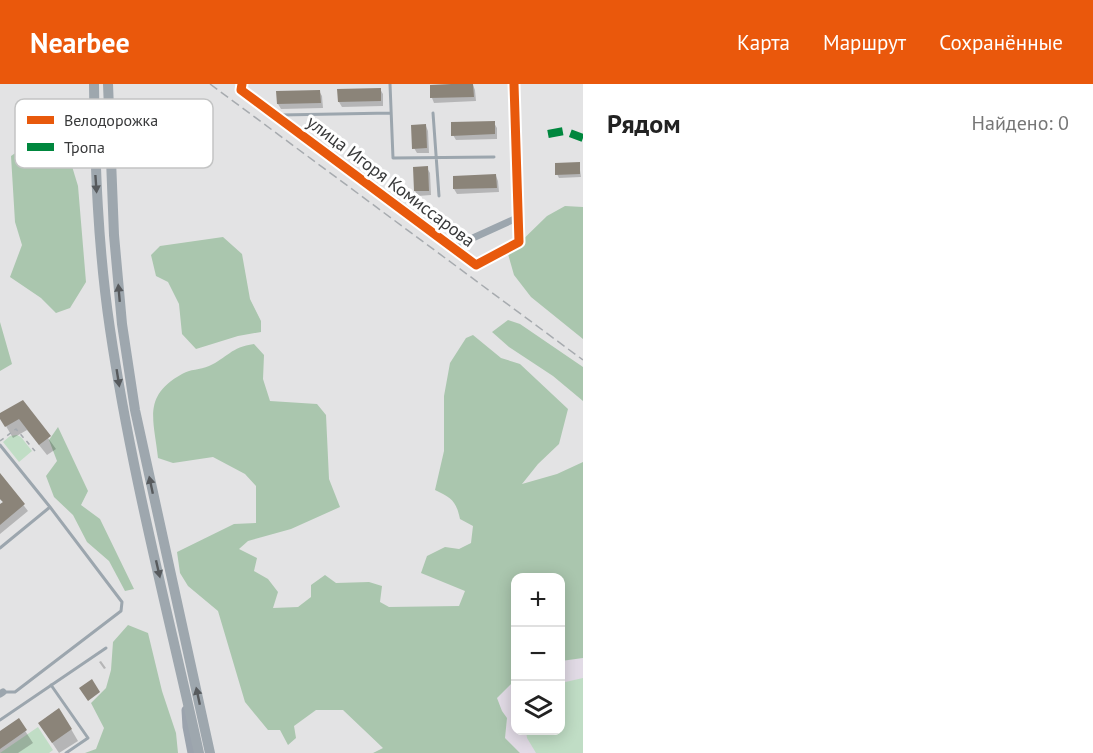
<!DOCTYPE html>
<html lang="ru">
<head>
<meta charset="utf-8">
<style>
  body { margin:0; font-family:"PT Sans",sans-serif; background:#f6f6f6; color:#222 }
  .controls { position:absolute; right:18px; bottom:18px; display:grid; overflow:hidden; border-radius:12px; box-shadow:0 3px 15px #0003 }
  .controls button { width:54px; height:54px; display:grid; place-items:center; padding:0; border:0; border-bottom:2px solid #e0e0e0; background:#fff; color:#222; font:30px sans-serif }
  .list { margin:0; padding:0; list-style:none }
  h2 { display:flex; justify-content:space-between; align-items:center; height:78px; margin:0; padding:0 24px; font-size:26px }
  h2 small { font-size:20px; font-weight:400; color:#767676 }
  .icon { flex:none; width:33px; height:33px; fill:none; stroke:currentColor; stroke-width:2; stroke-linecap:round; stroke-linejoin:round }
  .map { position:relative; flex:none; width:583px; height:669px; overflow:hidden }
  header { display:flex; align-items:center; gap:36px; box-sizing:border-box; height:84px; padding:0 30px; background:#ea580c; color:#fff }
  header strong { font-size:28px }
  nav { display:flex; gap:33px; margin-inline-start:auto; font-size:21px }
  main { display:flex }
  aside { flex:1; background:#fff }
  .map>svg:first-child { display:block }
  .education { fill:#e2dbe6 }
  .green { fill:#c0ddc5 }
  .forest { fill:#aac6ae }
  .shadow { fill:#0003 }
  .building { fill:#8b8479 }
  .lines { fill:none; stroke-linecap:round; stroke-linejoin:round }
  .path { stroke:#a4a9ae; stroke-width:1.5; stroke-dasharray:4.5 4.5; stroke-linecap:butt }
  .lane { stroke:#9ca6ae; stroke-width:3 }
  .street { stroke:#9ca6ae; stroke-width:7 }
  .secondary { stroke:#9ba3ad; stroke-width:9 }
  .primary { stroke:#9ea7ae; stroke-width:10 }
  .rail { stroke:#a7abaf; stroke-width:1.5; stroke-dasharray:9 4.5; stroke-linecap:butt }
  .quiet { stroke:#00873e; stroke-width:8; stroke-dasharray:15 8; stroke-linecap:butt }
  .cycleway-casing { stroke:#fff; stroke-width:13 }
  .cycleway { stroke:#e8590c; stroke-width:9 }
  .oneway { fill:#575a5d }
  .labels { text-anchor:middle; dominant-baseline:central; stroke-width:6; stroke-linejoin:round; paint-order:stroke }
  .street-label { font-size:18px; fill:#38393a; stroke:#fff }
  .key { fill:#fff; stroke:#c3c4c4; stroke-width:1.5 }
  .key-label { font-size:16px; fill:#38393a }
</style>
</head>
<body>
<header>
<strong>Nearbee</strong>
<nav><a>Карта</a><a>Маршрут</a><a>Сохранённые</a></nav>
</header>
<main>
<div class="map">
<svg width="583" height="669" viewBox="0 0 583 669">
  <rect width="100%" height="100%" fill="#e3e3e4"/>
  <!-- education -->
  <path class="education" d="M583,574V669H520L505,654L507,634L502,627L497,614L515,596L516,646H560L561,577Z"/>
  <!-- green -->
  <path class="green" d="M17,351L21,353L32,367L19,378L3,358L10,352Z
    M583,594V669H536L527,654L526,647L560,646L561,599Z
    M38,643L53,666L49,669H0Z"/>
  <!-- forest -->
  <path class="forest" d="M33,57L71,79L78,102L86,198L70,224L56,229L41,214L10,193L22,161L15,138L11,72Z
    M565,122L583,123V255L531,213L514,191L508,170L547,132Z
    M223,153L242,170L250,215L261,237V248L238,252L196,265L182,250L179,220L168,198L156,192L151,171L160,162Z
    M508,236L520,240L583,283V317L553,292L509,263L492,248Z
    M0,238L12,280L0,287Z
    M473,251L501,274L520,280L568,325L559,360L538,380L522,400L557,390L583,378V574L561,577L560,494H516L515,596L497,614L502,627L507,634L505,654L520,669H373L383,664L343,626H316L294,642L296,654L288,661L280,646H268L245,618L218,527L188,502L180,489L177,468L234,440L256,439V402L245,390L213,373L173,379L158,374C154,336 142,312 182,290C190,285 200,286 209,282C227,274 231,263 254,260L264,271L263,295L270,317L317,320L326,331L329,395L340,423L291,445L248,457L239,465L257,474L254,487L268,495L278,508L273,524L298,523L311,513V501L325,491L336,499L369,498L382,502L380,518L389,523L459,522L465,507L421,489L427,472L445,463L459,465L471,459L473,442L460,435C456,416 451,414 435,406L444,367V312L450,279L466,254Z
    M58,343L88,407L81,421L100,435L134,505L125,507L109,477L87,458L73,431L54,413L46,392L57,377L49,356Z
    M128,541L148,549L162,607L176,649L178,669H85L96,665L104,644L91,619L106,604L111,586L113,558Z"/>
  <!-- shadow -->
  <path class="shadow" d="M473,1L475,6L476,17L434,19L432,14Z
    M380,5L383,10V22L342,23L339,18V7Z
    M319,7L322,12L323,24L281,25L278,20Z
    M494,39L497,44V55L456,56L453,51Z
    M426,42L428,47L429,69H417L414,64Z
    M579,79L581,93L559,94L557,90Z
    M427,84L430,89L431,111L418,112L415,107Z
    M496,92L498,97L499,108L457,110L454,105Z
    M22,318L56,365L47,371L27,346L13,354L0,332Z
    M0,391L28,427L0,450V422L4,419L0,415Z
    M101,577L106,584L104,585L99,578Z
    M18,636L33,659L18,669H0V649Z
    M71,645L78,657L59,669L47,651Z"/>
  <!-- building -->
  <path class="building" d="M451,0H473L474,13L430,14V1Z
    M381,4V17L338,18L337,5Z
    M320,6L321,19L277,20L276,7Z
    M495,37V50L451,52V38Z
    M426,40L427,64L412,65L411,41Z
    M580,78V90L555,91V79Z
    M428,82L429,107H414L413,83Z
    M496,90L497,104L453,105V92Z
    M23,316L51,352L39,361L19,335L5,343L0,335V329Z
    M0,389L25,420L0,441V420L3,418L0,415Z
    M92,595L100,608L88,617L79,604Z
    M59,624L72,645L52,659L38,639Z
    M19,634L27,646L0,665V647Z"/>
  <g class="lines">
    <!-- path -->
    <path class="path" d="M0,357L16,345L35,367"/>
    <!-- lane -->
    <path class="lane" d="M390,0L393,74L494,73
      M433,29L439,112
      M280,31L391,29
      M0,361L50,423L0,464
      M51,601L88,654L66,669
      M5,608H15L121,527L122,518L50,423
      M0,636L106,564"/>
    <!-- street -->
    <path class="street" d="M242,0L241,6L476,181L519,158L514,0
      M453,163L519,133
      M0,610L3,608"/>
    <!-- secondary -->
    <path class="secondary" d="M186,626L187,643L192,669"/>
    <!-- primary -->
    <path class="primary" d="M94,0C95,82 98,164 110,245C131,388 168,528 199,669
      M108,0L114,151L122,240L135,326L210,669"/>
    <!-- rail -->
    <path class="rail" d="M210,0L583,276"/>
    <!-- quiet -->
    <path class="quiet" d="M548,50L564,47L583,54"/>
    <!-- cycleway casing -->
    <g class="cycleway-casing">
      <path id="cycleway" d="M242,0L241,6L476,181L519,158L514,0"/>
    </g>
    <!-- cycleway -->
    <use href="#cycleway" class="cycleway"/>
  </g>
  <!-- one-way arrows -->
  <defs><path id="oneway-solid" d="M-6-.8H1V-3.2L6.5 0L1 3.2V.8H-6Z" transform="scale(1.5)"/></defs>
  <g class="oneway">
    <use href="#oneway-solid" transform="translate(96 100) rotate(86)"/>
    <use href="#oneway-solid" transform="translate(119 209) rotate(-95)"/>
    <use href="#oneway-solid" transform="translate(118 294) rotate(81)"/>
    <use href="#oneway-solid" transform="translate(151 401) rotate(-102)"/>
    <use href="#oneway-solid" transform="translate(158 485) rotate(77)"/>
    <use href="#oneway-solid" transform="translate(198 612) rotate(-102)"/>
  </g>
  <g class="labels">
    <!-- street labels -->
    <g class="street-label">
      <text transform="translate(391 97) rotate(37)">улица Игоря Комиссарова</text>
    </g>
  </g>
  <!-- legend -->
  <rect x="15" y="15" width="198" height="69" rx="9" class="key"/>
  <rect x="27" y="32" width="27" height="8" fill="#e8590c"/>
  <rect x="27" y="59" width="27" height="8" fill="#00873e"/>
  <g class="key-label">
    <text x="64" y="42">Велодорожка</text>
    <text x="64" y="69">Тропа</text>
  </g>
</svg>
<div class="controls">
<button>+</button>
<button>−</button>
<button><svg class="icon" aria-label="layers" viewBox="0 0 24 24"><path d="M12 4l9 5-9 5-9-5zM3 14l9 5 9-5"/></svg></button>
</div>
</div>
<aside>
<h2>Рядом<small>Найдено: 0</small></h2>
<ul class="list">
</ul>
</aside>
</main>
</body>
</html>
